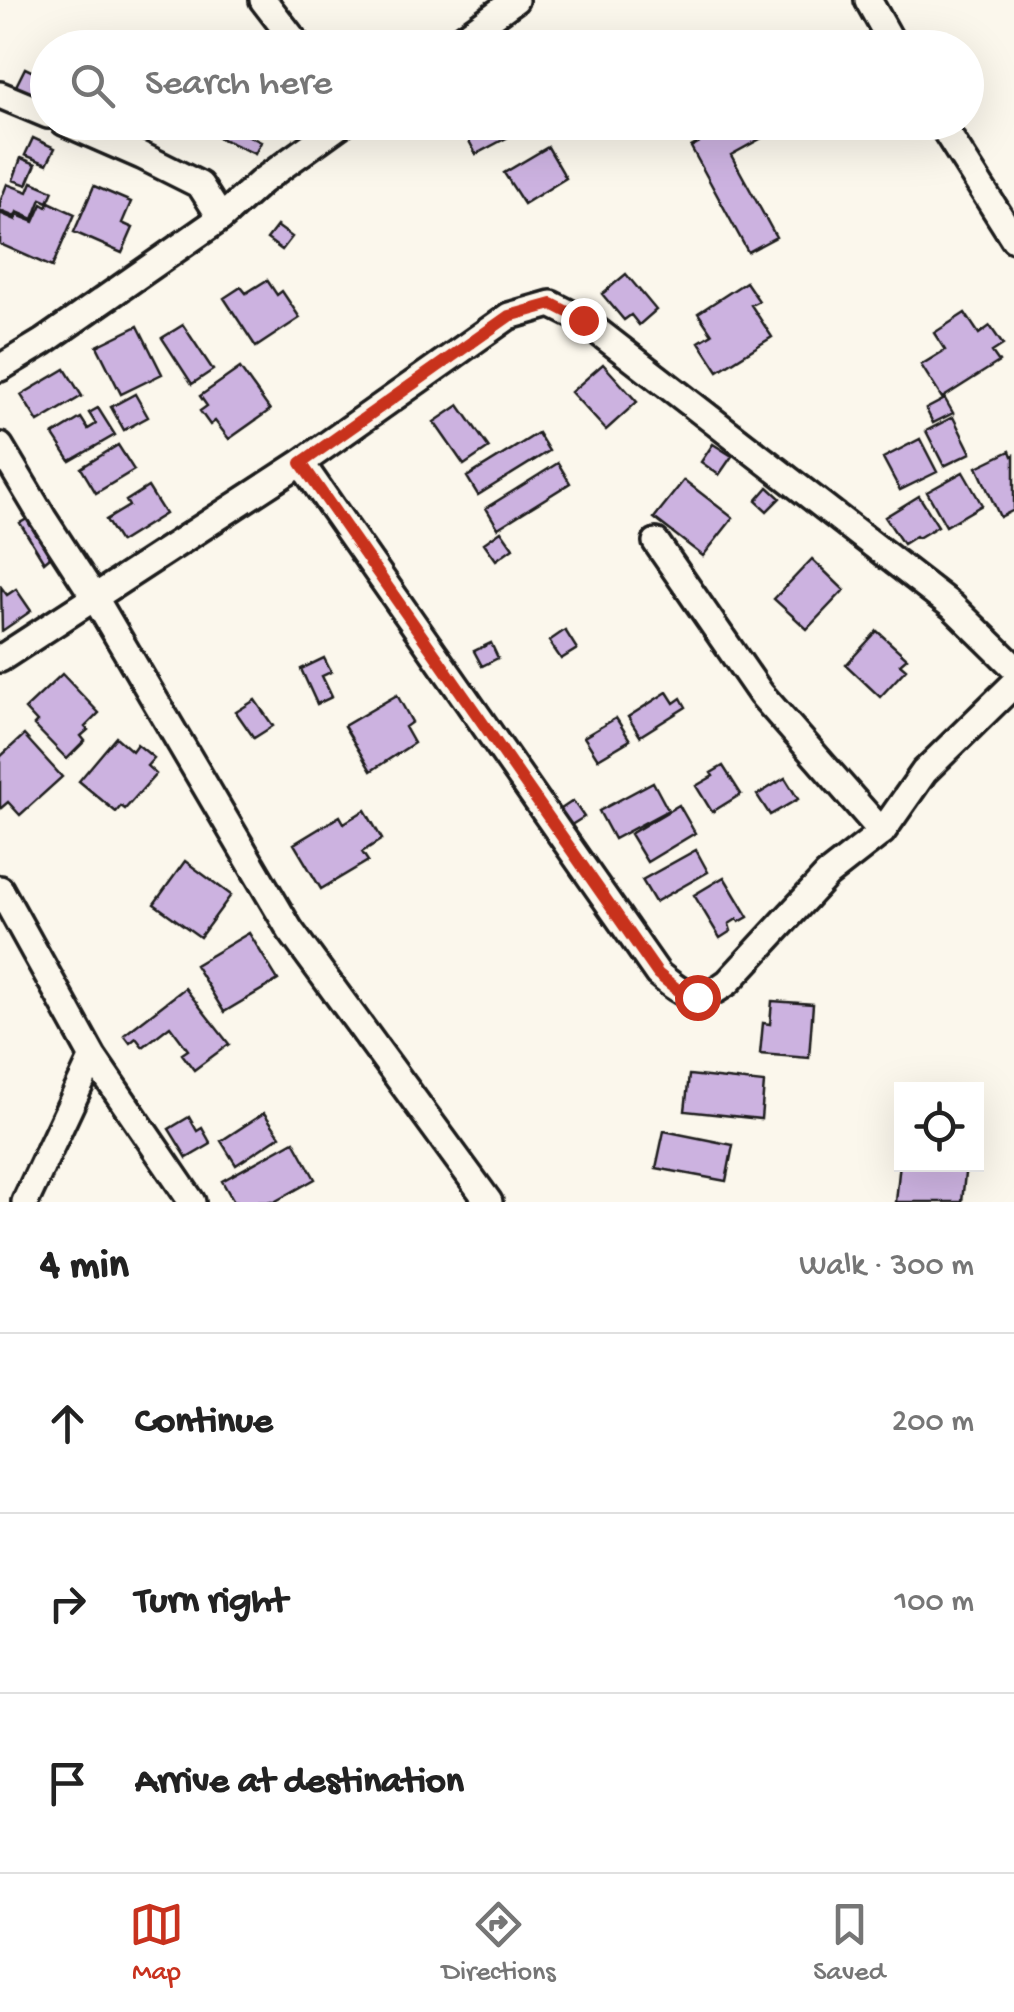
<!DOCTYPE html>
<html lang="en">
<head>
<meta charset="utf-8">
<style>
  body { margin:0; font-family:"Gochi Hand",sans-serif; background:#f2f2f2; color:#222 }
  .controls { position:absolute; right:30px; bottom:30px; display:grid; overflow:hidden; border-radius:0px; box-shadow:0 10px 40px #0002 }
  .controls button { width:90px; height:90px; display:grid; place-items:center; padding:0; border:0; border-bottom:2px solid #e0e0e0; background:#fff; color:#222; font:50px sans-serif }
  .stop { position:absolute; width:30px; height:30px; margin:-22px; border:8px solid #c8321e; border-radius:50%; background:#fff }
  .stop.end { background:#c8321e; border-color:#fff; box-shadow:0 2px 10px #0008 }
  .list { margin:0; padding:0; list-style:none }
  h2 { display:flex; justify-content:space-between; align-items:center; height:130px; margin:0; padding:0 40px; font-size:42px }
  h2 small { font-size:32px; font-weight:400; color:#767676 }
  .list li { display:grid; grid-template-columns:65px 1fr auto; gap:30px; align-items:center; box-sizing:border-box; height:180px; padding:0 40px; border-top:2px solid #e0e0e0 }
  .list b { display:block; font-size:38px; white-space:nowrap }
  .list em { font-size:32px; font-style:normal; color:#767676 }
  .icon { flex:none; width:55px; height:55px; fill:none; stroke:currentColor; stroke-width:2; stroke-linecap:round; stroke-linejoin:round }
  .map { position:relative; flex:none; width:1014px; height:1202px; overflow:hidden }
  .search { position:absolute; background:#fff; box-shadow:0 10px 40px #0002; left:30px; right:30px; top:30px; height:110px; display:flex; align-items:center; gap:25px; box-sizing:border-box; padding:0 35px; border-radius:55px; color:#767676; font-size:38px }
  .sheet { height:670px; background:#fff }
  nav { display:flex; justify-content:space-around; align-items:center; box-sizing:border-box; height:140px; border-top:2px solid #e0e0e0; background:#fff; font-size:28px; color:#767676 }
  nav a { display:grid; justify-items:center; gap:5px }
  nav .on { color:#c8321e }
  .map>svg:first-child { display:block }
  .building { fill:#ccb2e0; stroke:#1c1c1c; stroke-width:2.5 }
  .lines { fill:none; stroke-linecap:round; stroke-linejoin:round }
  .minor-casing { stroke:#1c1c1c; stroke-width:32 }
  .minor { stroke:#fbf7ec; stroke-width:25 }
  .route { stroke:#c8321e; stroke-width:12 }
</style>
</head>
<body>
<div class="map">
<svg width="1014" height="1202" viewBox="0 0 1014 1202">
  <rect width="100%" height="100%" fill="#fbf7ec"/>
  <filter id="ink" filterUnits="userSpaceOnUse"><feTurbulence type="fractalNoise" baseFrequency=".01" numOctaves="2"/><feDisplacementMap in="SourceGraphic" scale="20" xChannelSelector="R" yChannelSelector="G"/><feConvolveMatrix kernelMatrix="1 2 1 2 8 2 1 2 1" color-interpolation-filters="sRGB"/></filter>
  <g filter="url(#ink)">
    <!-- building -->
    <path class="building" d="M25,68L48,79V102L16,86Z
      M204,122H255L249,136L261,142L255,154L200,129Z
      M459,122H505L512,135L476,154Z
      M736,122L789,123L731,155L776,237L748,252L691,147Z
      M33,138L55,148L47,164L25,155Z
      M548,147L566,178L524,204L504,173Z
      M21,158L36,164L27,185L13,180Z
      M32,182L53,191L48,202L41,199L33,219L17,212L15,217L0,211V202L7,184L28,192Z
      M94,186L131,202L122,223L133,228L122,253L74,232Z
      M49,202L75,214L52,267L0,244V213L16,220L17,215L34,222L42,204L47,207Z
      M277,226L292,237L282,250L267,239Z
      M626,274L656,310L639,325L631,315L624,320L602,294Z
      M267,280L277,295L282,291L300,318L256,347L224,298L241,287L246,293Z
      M746,282L759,301L751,305L772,337L718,371L699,342L712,334L698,313Z
      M965,313L979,334L990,326L1003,345L992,352L999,362L942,398L921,365L945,350L934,333Z
      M183,325L213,370L192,384L162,338Z
      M138,326L162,374L121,394L97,346Z
      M603,364L637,402L606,430L571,392Z
      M240,368L270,410L229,439L215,421L210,425L200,411L207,406L200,396Z
      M65,369L82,396L38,422L21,395Z
      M135,394L148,417L124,430L111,407Z
      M945,399L953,413L933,423L926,409Z
      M459,405L489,448L464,465L434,422Z
      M98,408L115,435L70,461L53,435L81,418L88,429L96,424L89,413Z
      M953,417L971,453L944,466L926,431Z
      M538,433L549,451L478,495L467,477Z
      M920,439L937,472L900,490L883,458Z
      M713,444L732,456L719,475L701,462Z
      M118,445L134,470L96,493L81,468Z
      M1010,451L1012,456L1014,455V510L1000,517L977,467Z
      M558,463L570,483L498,528L486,508Z
      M963,472L982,505L946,526L927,492Z
      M684,480L733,518L703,556L654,518Z
      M148,487L165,514L120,542L106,520L129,506L126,501Z
      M768,487L780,498L767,511L756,501Z
      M919,496L938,526L918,538L916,536L903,544L885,517Z
      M27,519L50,557L44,562L20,523Z
      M501,531L513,548L496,560L484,543Z
      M812,559L844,590L807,629L774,599Z
      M1,587L7,595L16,589L31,611L2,631Z
      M565,630L577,649L561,659L549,641Z
      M877,631L907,658L900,664L906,669L880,697L846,665Z
      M491,643L498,658L482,666L474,651Z
      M324,658L331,672L322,676L332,697L317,704L301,669Z
      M62,674L99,713L85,727L88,730L81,736L85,741L67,759L34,725L37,722L25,709Z
      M667,692L674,703L681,698L686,707L640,736L628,717Z
      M397,695L412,722L405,727L414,743L371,771L344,726Z
      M255,700L273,726L254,738L236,712Z
      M616,718L630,740L598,759L584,737Z
      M24,735L62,777L20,815L8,802L0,809V757Z
      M116,737L132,751L137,744L154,758L147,766L156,774L125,809L121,806L116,812L79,781Z
      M723,766L741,794L712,812L696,786L713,776L711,773Z
      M785,778L798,799L770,815L757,795Z
      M653,782L668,810L614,839L599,811Z
      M573,801L584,817L568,827L558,811Z
      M679,805L695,833L647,862L630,834Z
      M365,810L382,839L362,852L368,861L321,889L294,844L340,816L344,823Z
      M696,850L708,872L655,902L642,880Z
      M185,861L231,895L200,937L154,904Z
      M724,877L748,917L739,922L737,919L729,924L731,931L720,938L694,895Z
      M249,933L278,980L224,1012L195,965Z
      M185,988L229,1044L194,1070L182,1054L188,1050L170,1026L143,1047L136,1038L130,1043L124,1035Z
      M772,1001L813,1004L809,1058L760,1054L763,1023L770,1024Z
      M689,1075L764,1083L761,1119L685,1111Z
      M264,1113L280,1136L236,1165L221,1141Z
      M189,1117L197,1131L202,1128L211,1144L187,1158L169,1129Z
      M664,1131L733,1145L726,1181L656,1168Z
      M294,1141L315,1179L274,1202H234L222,1181Z
      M901,1152L902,1164H966L962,1202H896Z"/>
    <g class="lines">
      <!-- minor casing -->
      <g class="minor-casing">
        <path id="minor" d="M263,0L300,48
          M868,0L895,48
          M449,48L515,0
          M0,95L48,115
          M64,122L142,156L200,185L221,218
          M940,122L1014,239
          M0,368L43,342L221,218L262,181L344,122
          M0,446L43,518L95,598L290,930L489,1202
          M301,463L658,974C686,997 697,1005 728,982L827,875L882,832L924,772L1014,684
          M656,542L761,694L882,832
          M0,659L301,463L509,316L551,304L583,320L952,606L1014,667
          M0,889L93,1057L192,1202
          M25,1202L93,1057"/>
      </g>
      <!-- minor -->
      <use href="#minor" class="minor"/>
    </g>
  </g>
  <g class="lines" filter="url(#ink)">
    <!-- route -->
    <path class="route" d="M583,320L552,304L509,316L301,463L658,974L678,990L697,997"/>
  </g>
</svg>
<div class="controls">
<button><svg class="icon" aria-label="locate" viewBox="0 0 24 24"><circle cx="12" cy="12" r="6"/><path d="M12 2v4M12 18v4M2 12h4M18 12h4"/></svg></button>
</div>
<div class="stop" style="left:697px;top:997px"></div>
<div class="stop end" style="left:583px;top:320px"></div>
<div class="search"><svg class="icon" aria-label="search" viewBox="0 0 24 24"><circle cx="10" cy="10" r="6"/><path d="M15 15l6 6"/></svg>Search here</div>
</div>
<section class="sheet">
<h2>4 min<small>Walk · 300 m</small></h2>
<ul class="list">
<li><svg class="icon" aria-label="ahead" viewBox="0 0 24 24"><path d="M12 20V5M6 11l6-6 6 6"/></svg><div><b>Continue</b></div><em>200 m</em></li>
<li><svg class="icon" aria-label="right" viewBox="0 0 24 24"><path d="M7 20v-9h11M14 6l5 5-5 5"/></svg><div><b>Turn right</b></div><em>100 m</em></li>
<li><svg class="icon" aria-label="arrive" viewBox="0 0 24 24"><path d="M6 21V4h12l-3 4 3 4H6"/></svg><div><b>Arrive at destination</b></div></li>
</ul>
</section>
<nav>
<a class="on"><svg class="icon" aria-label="map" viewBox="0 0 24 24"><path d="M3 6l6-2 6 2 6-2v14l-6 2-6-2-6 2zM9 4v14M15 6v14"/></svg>Map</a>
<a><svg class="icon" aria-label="directions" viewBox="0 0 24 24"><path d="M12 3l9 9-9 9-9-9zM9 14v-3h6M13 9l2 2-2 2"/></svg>Directions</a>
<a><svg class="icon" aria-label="saved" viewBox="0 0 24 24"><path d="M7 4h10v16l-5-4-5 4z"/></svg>Saved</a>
</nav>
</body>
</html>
